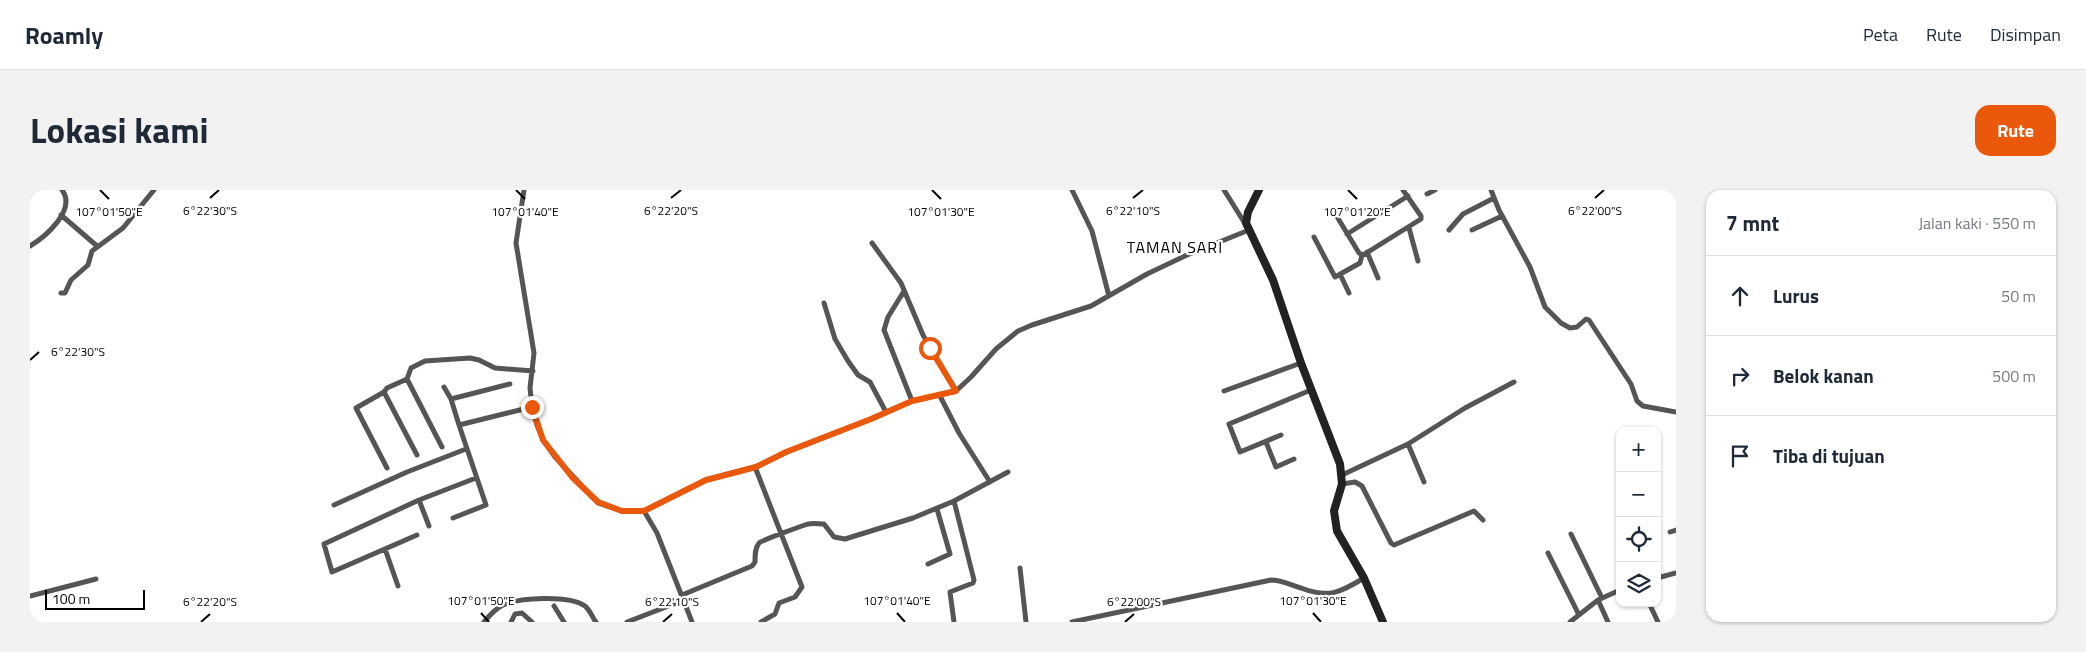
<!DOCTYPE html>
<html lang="id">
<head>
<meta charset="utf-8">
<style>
  body { margin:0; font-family:"Titillium Web",sans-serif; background:#f2f2f3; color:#1f2937 }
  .controls { position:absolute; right:15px; bottom:15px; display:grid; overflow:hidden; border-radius:10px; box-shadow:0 1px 4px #0004 }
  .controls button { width:45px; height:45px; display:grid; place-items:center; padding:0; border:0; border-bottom:1px solid #e0e1e3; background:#fff; color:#1f2937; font:25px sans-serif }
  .scale { position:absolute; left:15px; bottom:12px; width:100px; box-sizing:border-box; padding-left:5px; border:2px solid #000; border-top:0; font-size:14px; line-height:18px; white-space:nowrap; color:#000; -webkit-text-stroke:4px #fff; paint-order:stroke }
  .stop { position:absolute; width:15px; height:15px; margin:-11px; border:4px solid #ea580c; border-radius:50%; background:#fff }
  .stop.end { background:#ea580c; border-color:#fff; box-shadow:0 1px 5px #0008 }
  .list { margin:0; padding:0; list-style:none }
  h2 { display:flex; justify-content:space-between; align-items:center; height:65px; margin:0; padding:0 20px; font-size:21px }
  h2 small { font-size:16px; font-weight:400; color:#747a83 }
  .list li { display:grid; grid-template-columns:32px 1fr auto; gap:15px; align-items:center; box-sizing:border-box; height:80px; padding:0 20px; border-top:1px solid #e0e1e3 }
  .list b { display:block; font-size:19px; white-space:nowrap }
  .list em { font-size:16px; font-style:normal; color:#747a83 }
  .icon { flex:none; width:28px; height:28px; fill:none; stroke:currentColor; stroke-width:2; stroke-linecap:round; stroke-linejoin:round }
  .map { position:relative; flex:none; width:1646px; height:432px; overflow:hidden; border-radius:15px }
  header { display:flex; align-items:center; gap:30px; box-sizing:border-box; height:70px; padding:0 25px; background:#fff; border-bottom:1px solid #e0e1e3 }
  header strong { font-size:24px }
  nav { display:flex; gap:28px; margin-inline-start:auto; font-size:18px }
  .intro { display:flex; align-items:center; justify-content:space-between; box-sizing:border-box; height:120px; padding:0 30px }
  h1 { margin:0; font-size:35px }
  .button { padding:12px 22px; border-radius:15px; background:#ea580c; color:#fff; font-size:18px; font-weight:700 }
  main { display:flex; gap:30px; padding:0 30px }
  aside { flex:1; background:#fff; border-radius:15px; box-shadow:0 1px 4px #0004 }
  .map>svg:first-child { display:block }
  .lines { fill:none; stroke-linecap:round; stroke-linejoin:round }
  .street { stroke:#555; stroke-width:5 }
  .secondary { stroke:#222; stroke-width:8 }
  .route { stroke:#ea580c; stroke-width:6 }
  .ticks { fill:none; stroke:#000; stroke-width:2 }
  .labels { text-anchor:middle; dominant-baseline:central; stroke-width:4.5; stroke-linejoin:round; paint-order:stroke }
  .quarter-label { font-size:16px; letter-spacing:1px; fill:#000; stroke:#fff }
  .ticks-label { font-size:12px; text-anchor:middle; fill:#000; stroke:#fff; stroke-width:4.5; stroke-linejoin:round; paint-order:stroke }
</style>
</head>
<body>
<header>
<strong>Roamly</strong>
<nav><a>Peta</a><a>Rute</a><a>Disimpan</a></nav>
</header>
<div class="intro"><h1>Lokasi kami</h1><a class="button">Rute</a></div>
<main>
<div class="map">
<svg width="1646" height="432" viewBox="0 0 1646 432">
  <rect width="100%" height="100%" fill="#fff"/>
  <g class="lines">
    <!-- street -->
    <path class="street" d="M494,0L486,53L504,163L500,198L502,217L507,235L513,250L525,267L568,313L592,321H614L627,343L662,432
      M1042,0L1062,41L1079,106
      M1461,0L1469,20L1500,77L1515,117L1531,133L1540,138L1547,137L1556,129L1559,130L1601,194L1607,211L1613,216L1646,222
      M1397,4L1405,0
      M1303,20L1329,63L1333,65L1391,29V26L1373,0
      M31,25L67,56
      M1379,38L1388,71
      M1419,40L1433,24L1464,8
      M1442,40L1472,26
      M1317,44L1378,6
      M1284,47L1305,87L1330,73L1332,65
      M842,53L871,93L893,145L926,201
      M0,56C15,47 47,20 32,0
      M1337,62L1348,88
      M1310,84L1319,103
      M874,101L858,127L854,140L882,211
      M31,103H35L41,90L58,75L62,61L93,38L124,0
      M794,113L805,149L818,171L828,185L840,192L856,222
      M377,189L357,198L354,202L387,265
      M414,197L421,209L429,235L502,217
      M1194,201L1271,173
      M354,202L326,218L357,278
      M910,206L929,243L960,292
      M421,209L480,194
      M1251,245L1210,262L1199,234L1281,200
      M1236,252L1246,277L1264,269
      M1378,254L1394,292
      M412,257L377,189L381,178L395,171L440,168L449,170L465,178L503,181
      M725,277L772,397L765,407L749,413L745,424L731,432
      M1312,285L1378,254L1435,218L1484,192
      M1312,294L1325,292L1332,296L1361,353L1364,355L1444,321L1453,330
      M924,311L978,282
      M304,315L377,282L436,259
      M614,321L676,290L725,277L757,262L841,229L882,211L926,201L941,187L966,159L988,141L1002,135L1061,116L1117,84L1157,65L1219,40L1194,0
      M423,328L456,315L429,235
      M399,336L389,310L446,288
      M1640,342L1646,340
      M1541,344L1572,408
      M387,345L302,382L294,354L389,310
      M355,359L368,396
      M1518,363L1549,425
      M898,374L920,364L907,319
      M990,378L996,432
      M1627,388L1646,383
      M652,405L722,376L725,372C725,365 725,358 729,353C732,350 772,336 778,334C783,333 789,334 794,334L804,347L815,349L883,328L924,311L944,390L943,393L920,402L924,432
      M0,406L66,389
      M1568,410L1578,432
      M1619,413L1628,432
      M524,416L534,432
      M454,432C459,426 464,420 471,416C488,407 540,405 555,416C560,420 562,427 566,432
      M481,432L485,424L492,423L502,432
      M597,432L654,410
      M1042,432L1241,390C1252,390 1261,395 1271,398C1299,409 1311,402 1334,388
      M1540,432L1568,410L1590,400"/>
    <!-- secondary -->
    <path class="secondary" d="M1229,0L1218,22L1216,33L1243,90L1271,173L1310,274L1312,294L1304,321L1307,341L1334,388L1353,432"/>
  </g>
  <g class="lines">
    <!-- route -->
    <path class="route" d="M502,217L513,250L542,287L568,312L592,321H614L676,290L726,277L756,262L841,229L882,211L926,201L900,158"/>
  </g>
  <!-- ticks -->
  <path class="ticks" d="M70,0L79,9M486,0L495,9M902,0L911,9M1318,0L1327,9M180,8L189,0M641,8L651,0M1103,8L1113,0M1565,8L1574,0M0,170L9,162M451,423L459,432M867,423L875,432M1283,423L1291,432M171,432L180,424M633,432L642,424M1095,432L1104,424"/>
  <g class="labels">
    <!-- quarter labels -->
    <g class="quarter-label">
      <text x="1145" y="57">TAMAN SARI</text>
    </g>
  </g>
  <g class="ticks-label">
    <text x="180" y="25">6°22'30"S</text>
    <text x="641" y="25">6°22'20"S</text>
    <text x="1103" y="25">6°22'10"S</text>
    <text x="1565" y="25">6°22'00"S</text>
    <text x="79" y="26">107°01'50"E</text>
    <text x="495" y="26">107°01'40"E</text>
    <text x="911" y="26">107°01'30"E</text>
    <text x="1327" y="26">107°01'20"E</text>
    <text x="48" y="166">6°22'30"S</text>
    <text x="451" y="415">107°01'50"E</text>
    <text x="867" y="415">107°01'40"E</text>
    <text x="1283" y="415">107°01'30"E</text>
    <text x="180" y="416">6°22'20"S</text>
    <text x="642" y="416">6°22'10"S</text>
    <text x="1104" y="416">6°22'00"S</text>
  </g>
</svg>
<div class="controls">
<button>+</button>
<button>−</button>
<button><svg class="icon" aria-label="locate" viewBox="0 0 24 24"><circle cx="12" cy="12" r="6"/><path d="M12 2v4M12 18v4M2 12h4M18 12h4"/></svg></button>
<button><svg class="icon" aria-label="layers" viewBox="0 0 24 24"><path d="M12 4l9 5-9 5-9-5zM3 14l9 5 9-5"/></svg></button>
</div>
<div class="scale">100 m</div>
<div class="stop" style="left:900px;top:158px"></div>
<div class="stop end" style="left:502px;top:217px"></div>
</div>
<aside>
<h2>7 mnt<small>Jalan kaki · 550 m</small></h2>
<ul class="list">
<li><svg class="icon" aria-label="ahead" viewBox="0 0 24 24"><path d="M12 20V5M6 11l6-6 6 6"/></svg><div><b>Lurus</b></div><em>50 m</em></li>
<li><svg class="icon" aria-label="right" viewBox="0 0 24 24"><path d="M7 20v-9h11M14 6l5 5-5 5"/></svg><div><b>Belok kanan</b></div><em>500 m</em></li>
<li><svg class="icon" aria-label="arrive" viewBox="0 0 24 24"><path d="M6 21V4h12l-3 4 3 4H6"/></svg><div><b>Tiba di tujuan</b></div></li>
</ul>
</aside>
</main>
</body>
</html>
